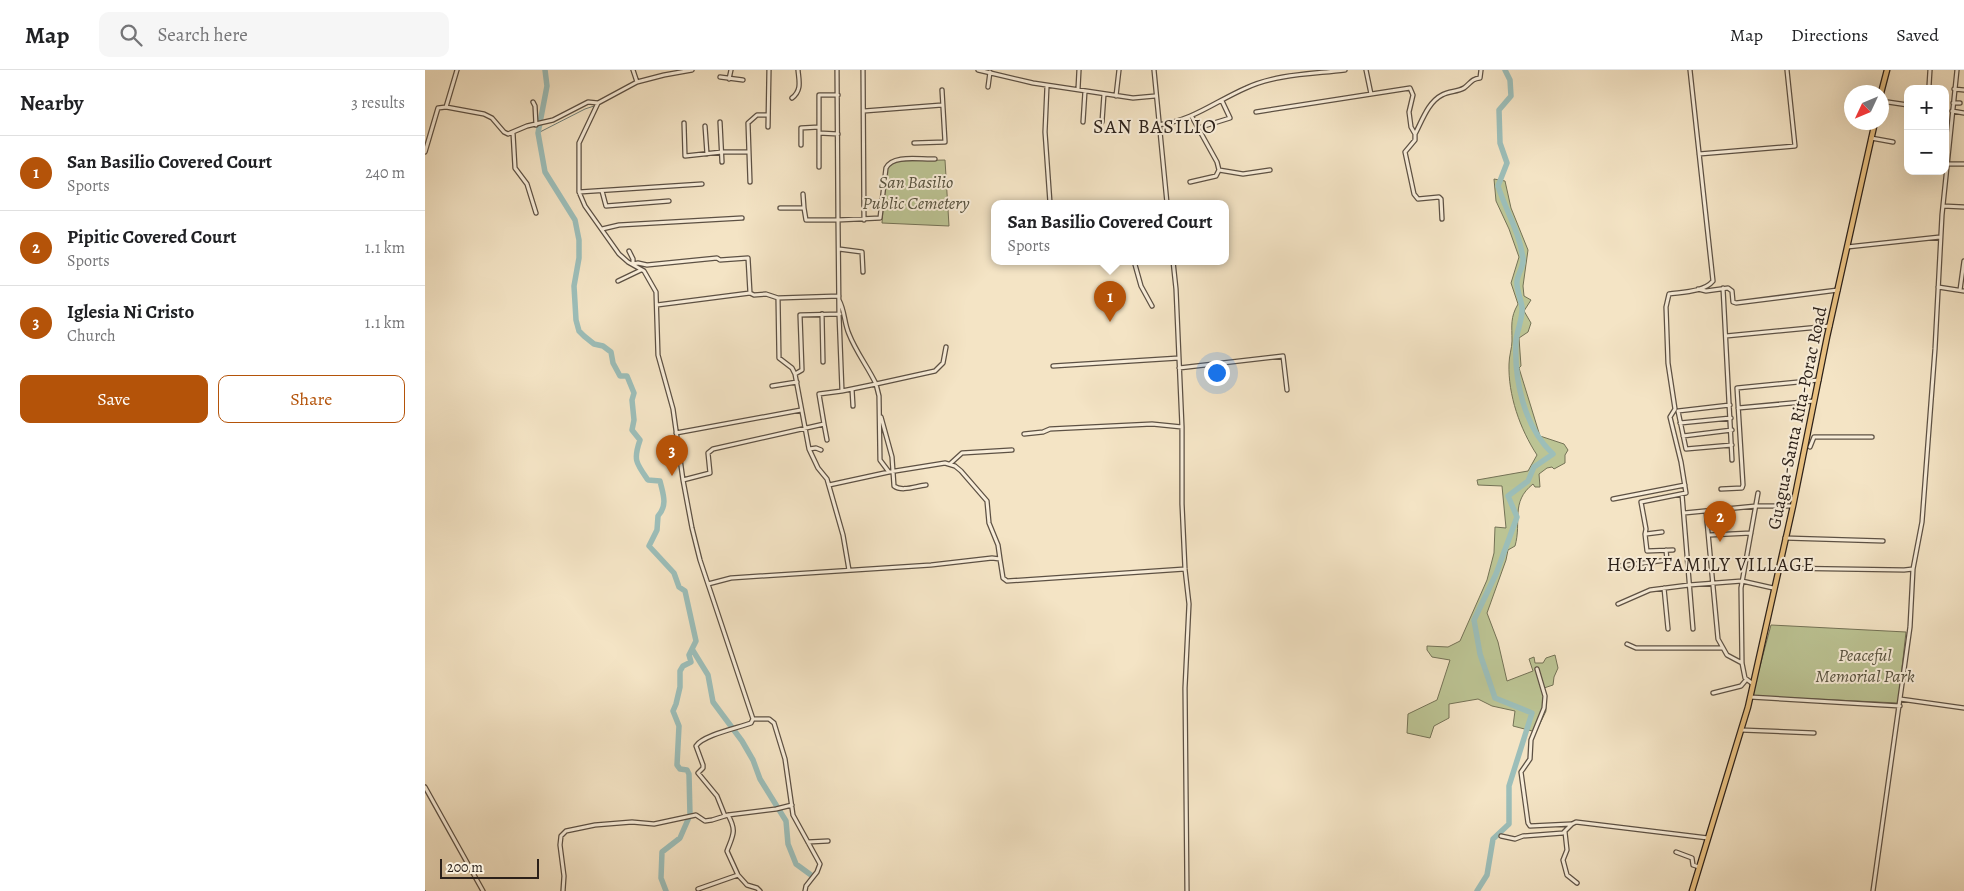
<!DOCTYPE html>
<html lang="en">
<head>
<meta charset="utf-8">
<style>
  body { margin:0; font-family:Alegreya,serif; background:#f6f6f6; color:#202124 }
  .controls { position:absolute; right:15px; top:15px; display:grid; overflow:hidden; border-radius:10px; box-shadow:0 5px 20px #0002 }
  .controls button { width:45px; height:45px; display:grid; place-items:center; padding:0; border:0; border-bottom:1px solid #e0e0e0; background:#fff; color:#202124; font:25px sans-serif }
  .compass { position:absolute; left:1419px; top:15px; width:45px; height:45px; border-radius:50%; background:#fff; box-shadow:0 5px 20px #0002; rotate:226deg }
  .scale { position:absolute; left:15px; bottom:12px; width:99px; box-sizing:border-box; padding-left:5px; border:2px solid #2b2019; border-top:0; font-size:14px; line-height:18px; white-space:nowrap; color:#2b2019; -webkit-text-stroke:4px #f8edd9; paint-order:stroke }
  .you { position:absolute; left:791px; top:302px; width:18px; height:18px; margin:-12px; border:4px solid #fff; border-radius:50%; background:#1a73e8; box-shadow:0 0 0 8px #1a73e833 }
  .badge { display:grid; place-items:center; width:32px; height:32px; border-radius:50%; background:#b45309; color:#fff; font-size:16px; font-weight:700 }
  .pin { position:absolute; translate:-50% -41px; filter:drop-shadow(0 1px 2px #0008) }
  .pin::after { content:''; position:absolute; top:26px; width:18px; height:15px; background:inherit; clip-path:polygon(0 0,100% 0,50% 100%) }
  .popup { position:absolute; left:566px; top:130px; width:238px; height:65px; box-sizing:border-box; display:grid; place-content:center; border-radius:10px; background:#fff; filter:drop-shadow(0 1px 4px #0005); font-size:16px; white-space:nowrap; color:#757577 }
  .popup b { font-size:19px; color:#202124 }
  .popup::after { content:''; position:absolute; left:50%; top:100%; margin-left:-10px; border:10px solid transparent; border-top-color:#fff }
  .list { margin:0; padding:0; list-style:none }
  h2 { display:flex; justify-content:space-between; align-items:center; height:65px; margin:0; padding:0 20px; font-size:21px }
  h2 small { font-size:16px; font-weight:400; color:#757577 }
  .list li { display:grid; grid-template-columns:32px 1fr auto; gap:15px; align-items:center; box-sizing:border-box; height:75px; padding:0 20px; border-top:1px solid #e0e0e0 }
  .list b { display:block; font-size:19px; white-space:nowrap }
  .list p { margin:0; font-size:16px; white-space:nowrap; color:#757577 }
  .list em { font-size:16px; font-style:normal; color:#757577 }
  .actions { display:flex; gap:10px; padding:15px 20px }
  .actions a { flex:1; padding:11px 0; border:1px solid #b45309; border-radius:10px; text-align:center; font-size:18px; color:#b45309 }
  .actions .main { background:#b45309; color:#fff }
  .icon { flex:none; width:28px; height:28px; fill:none; stroke:currentColor; stroke-width:2; stroke-linecap:round; stroke-linejoin:round }
  .map { position:relative; flex:none; width:1539px; height:821px; overflow:hidden }
  header { display:flex; align-items:center; gap:30px; box-sizing:border-box; height:70px; padding:0 25px; background:#fff; border-bottom:1px solid #e0e0e0 }
  header strong { font-size:24px }
  nav { display:flex; gap:28px; margin-inline-start:auto; font-size:18px }
  .search { width:350px; height:45px; background:#f6f6f6; display:flex; align-items:center; gap:12px; box-sizing:border-box; padding:0 18px; border-radius:10px; color:#757577; font-size:19px }
  main { display:flex }
  aside { flex:1; background:#fff }
  .map>svg:first-child { display:block }
  .green { fill:#bcc494; stroke:#747256 }
  .lines { fill:none; stroke-linecap:round; stroke-linejoin:round }
  .stream { stroke:#6f7f79; stroke-width:1 }
  .river { stroke:#9cbeb9; stroke-width:5.5 }
  .minor-casing { stroke:#5d5144; stroke-width:5.5 }
  .major-casing { stroke:#2b2019; stroke-width:7 }
  .minor { stroke:#f8edd9; stroke-width:3 }
  .major { stroke:#eac282; stroke-width:4.5 }
  .labels { text-anchor:middle; dominant-baseline:central; stroke-width:4; stroke-linejoin:round; paint-order:stroke }
  .park-label { font-size:18px; font-style:italic; fill:#56513e; stroke:#f8edd9 }
  .street-label { font-size:18px; fill:#2b2019; stroke:#f8edd9 }
  .neighbourhood-label { font-size:19px; letter-spacing:1px; fill:#2b2019; stroke:#f8edd9 }
  .quarter-label { font-size:20px; letter-spacing:1px; fill:#2b2019; stroke:#f8edd9 }
</style>
</head>
<body>
<header>
<strong>Map</strong>
<div class="search"><svg class="icon" aria-label="search" viewBox="0 0 24 24"><circle cx="10" cy="10" r="6"/><path d="M15 15l6 6"/></svg>Search here</div>
<nav><a>Map</a><a>Directions</a><a>Saved</a></nav>
</header>
<main>
<aside>
<h2>Nearby<small>3 results</small></h2>
<ul class="list">
<li><span class="badge">1</span><div><b>San Basilio Covered Court</b><p>Sports</p></div><em>240 m</em></li>
<li><span class="badge">2</span><div><b>Pipitic Covered Court</b><p>Sports</p></div><em>1.1 km</em></li>
<li><span class="badge">3</span><div><b>Iglesia Ni Cristo</b><p>Church</p></div><em>1.1 km</em></li>
</ul>
<div class="actions"><a class="main">Save</a><a>Share</a></div>
</aside>
<div class="map">
<svg width="1539" height="821" viewBox="0 0 1539 821">
  <rect width="100%" height="100%" fill="#f4e4c5"/>
  <filter id="stains"><feTurbulence type="fractalNoise" baseFrequency=".004" numOctaves="4"/><feColorMatrix values="0 0 0 0 .2 0 0 0 0 .09 0 0 0 0 .02 0 0 0 .5 -.17"/></filter>
  <radialGradient id="worn" r=".72"><stop offset=".6" stop-color="#630" stop-opacity="0"/><stop offset="1" stop-color="#630" stop-opacity=".3"/></radialGradient>
  <!-- green -->
  <path class="green" d="M520,90L524,156L457,153L461,99L465,93L476,91Z
    M1069,109L1080,111L1086,138L1103,180L1098,216L1099,226L1106,230L1099,241L1106,253L1103,262L1094,268L1096,296L1094,298L1115,366L1139,374L1143,380L1140,385V393L1129,399L1127,397L1122,398L1114,404L1115,417H1110L1108,414C1085,432 1097,452 1090,476L1083,480L1081,490L1062,543L1073,572L1082,611L1108,601L1104,589L1109,587L1110,593H1118L1121,588L1130,585L1133,598L1129,607L1128,615L1119,618L1121,641L1111,662L1088,656L1090,641L1067,636L1053,629L1024,634V648L1009,656L1005,668L982,663L983,644L1012,630L1025,590L1007,587L1002,580V576L1023,577L1035,571L1062,510L1069,483L1070,457L1081,458L1077,416L1053,415L1052,410L1103,401L1112,385C1095,359 1083,325 1084,294C1084,286 1087,278 1087,271C1087,255 1085,248 1093,234L1086,213L1094,187L1084,159L1071,131Z
    M1346,555L1481,562L1473,633L1327,626Z"/>
  <g class="lines">
    <!-- stream -->
    <path class="stream" d="M113,63L160,39L169,36
      M0,820L1,821"/>
    <!-- river -->
    <path class="river" d="M120,0L122,16L113,63L120,102L150,150L154,170V188L149,216L151,250L154,261L159,266L169,274L178,276L186,282L188,293L195,306H202L209,323L207,330L209,350L207,360L215,370C208,390 211,393 223,410L235,411C238,424 243,435 233,446L232,460L224,476L249,503L254,517L260,521L271,571L264,585L266,592L258,596L255,601V617L251,634L248,641L254,656L252,695L255,699L262,700L264,704L265,745L255,768L237,782L236,808L241,821
      M267,579L283,605L288,632L317,671L328,690L335,709L361,751L363,774L371,794L386,805
      M1052,821L1062,805L1068,769L1084,754V716L1107,643L1070,628L1055,584L1049,550L1071,504L1092,447L1083,426L1103,411L1109,397L1128,384C1099,357 1089,310 1091,271C1092,260 1098,248 1097,237C1096,229 1091,219 1092,211C1093,203 1099,196 1098,189C1095,163 1081,141 1073,116L1082,93L1075,73L1074,40L1086,26L1085,10L1080,0"/>
    <!-- minor casing -->
    <g class="minor-casing">
      <path id="minor" d="M208,0L212,12
        M267,0L239,5L212,12L173,33L154,73V122L160,136L194,184L203,192L219,201L231,222L233,285L248,339L258,410L267,458L275,490L328,649
        M412,0L413,150L455,148L461,98C468,84 496,90 510,89
        M438,0L439,150
        M553,0L608,13L708,28L730,26
        M729,0L742,133
        M941,0L946,24
        M295,7L318,10
        M304,9L306,0
        M622,16L620,62L625,133
        M563,17L565,2
        M1496,18H1502L1504,16L1505,0
        M653,19L654,0
        M1529,19L1539,20
        M691,26L694,0
        M367,28C377,20 374,11 373,0
        M1456,31L1483,35
        M108,32L110,36L111,55
        M1528,33H1535
        M21,37L32,0
        M439,41L517,35
        M1527,41L1539,43
        M831,42L985,18L988,25L984,42L986,57L990,64V70L980,82L989,124L993,129L1014,127L1016,129L1017,149
        M767,47L792,92L794,100L818,104L845,100
        M295,52L297,92
        M658,52L660,21
        M677,52L679,24
        M259,53L260,86L297,82H323
        M733,55C769,50 789,32 821,18C851,4 887,4 920,0
        M280,56L282,84
        M343,57L344,0
        M773,58L805,48L797,31
        M88,63L90,98L102,114L111,143
        M394,63L413,64
        M990,64C997,51 1003,32 1017,25C1024,21 1032,22 1039,18C1046,13 1046,9 1055,8L1056,0
        M1446,68L1468,72
        M489,73L520,72L517,20
        M376,75V58L394,57
        M0,82L13,38L21,37L59,44L67,48L79,62L83,64L102,56L128,50L163,32L173,33
        M1274,84L1370,76L1362,0
        M1523,94H1539
        M394,97V25H413
        M325,112L323,53L332,45H343
        M765,112L791,106L794,100
        M177,121L181,136L244,131
        M154,122L277,114
        M378,124L379,138
        M1518,136L1539,137
        M177,159L194,155L317,148
        M1422,177L1515,167
        M414,179L437,182L438,202
        M204,181L208,189V194L213,193L222,195L292,188L295,190L323,188L325,223
        M709,191L716,216L727,236
        M748,191L751,219L757,357V434L760,499L764,534L760,618L762,821
        M193,211L216,200
        M1513,217L1539,221
        M1298,218L1307,390
        M1273,219L1281,221L1303,218L1307,221L1308,232L1311,233L1413,220
        M1535,220L1539,191
        M353,228L354,288L367,298L370,304L384,379L393,398L402,409L418,465L424,500
        M414,230C420,241 419,253 424,264C431,282 443,297 451,314L510,301L518,293L521,277
        M232,235L325,223L329,225L341,224L353,228L414,226
        M397,244L398,292
        M1301,266L1405,256
        M628,296L754,288
        M754,298L858,286L862,320
        M370,304L377,300L375,245L415,244
        M347,316L372,312
        M427,319L428,336
        M417,321L451,314L454,326L455,390L464,402
        M1305,335L1253,341L1261,379L1307,375
        M1313,338L1389,331
        M456,347L467,387L469,416C477,422 491,416 501,415
        M1255,353L1306,348
        M399,354L402,370
        M251,363L376,340
        M599,364L618,362L625,359L727,354L757,357
        M1258,366L1307,360
        M1385,377L1389,367H1447
        M384,379L391,378L396,380
        M526,393L537,383L587,380
        M258,410L285,403L283,383L288,379L399,354L394,324L417,321L414,244L413,150H381L379,138H355
        M404,415L464,402L520,393L530,396L536,401L562,431L564,453L573,475L575,489
        M1296,419L1317,418L1318,415L1312,318L1394,310
        M1257,424L1268,559
        M1188,429L1260,415
        M1281,441L1293,569L1302,585L1317,593
        M1259,443L1331,436H1368
        M1221,464L1237,462
        M1285,465L1326,463
        M1360,468L1458,471
        M1248,480L1222,481L1220,464L1221,459L1216,432L1261,423L1256,392L1245,347L1250,339L1243,293L1241,237L1244,224C1257,222 1279,222 1288,211L1265,0
        M1195,496L1242,490L1241,480
        M1354,498L1479,500L1488,499
        M283,514L306,508L506,495L567,488L575,489L578,508L582,511L760,499
        M1239,518L1243,559
        M1193,534L1225,520L1264,515L1317,511L1348,518
        M1202,574L1211,578H1296
        M1112,599L1120,626L1119,638L1106,670L1105,689L1096,702L1103,753L1105,756L1146,754
        M1328,614L1320,608L1317,593L1316,518L1333,423
        M1288,623L1316,616L1321,610
        M1325,627L1475,636
        M1475,629L1539,638
        M328,649H344L349,653L360,689L368,745L395,794L392,802L381,816L380,821
        M1316,660L1389,663
        M0,717L58,821
        M303,745C312,761 308,765 302,781L313,805L322,815L332,818L335,821
        M300,746L292,726L273,703L278,698V695L271,676C278,665 313,658 326,653L328,649
        M1140,762L1142,780L1138,790L1142,805L1152,813
        M1076,766L1090,769L1098,766L1138,763L1147,754L1151,752L1283,768
        M383,772L403,771
        M1251,782L1267,788L1268,795L1274,797
        M273,819L313,805
        M138,821L139,806L135,775L136,766L141,761L170,755L207,752L229,754L271,745L280,751L287,750L303,745L351,739L367,735
        M1448,821L1485,557L1488,499L1497,452L1510,279L1517,145L1532,0"/>
    </g>
    <!-- major casing -->
    <g class="major-casing">
      <path id="major" d="M1456,23L1462,0
        M1267,821L1323,637L1368,436L1402,267L1450,52"/>
    </g>
    <!-- minor -->
    <use href="#minor" class="minor"/>
    <!-- major -->
    <use href="#major" class="major"/>
  </g>
  <g class="labels">
    <!-- park labels -->
    <g class="park-label">
      <text x="491" y="112">San Basilio<tspan x="491" dy="21">Public Cemetery</tspan></text>
      <text x="1440" y="585">Peaceful<tspan x="1440" dy="21">Memorial Park</tspan></text>
    </g>
    <!-- street labels -->
    <g class="street-label">
      <text transform="translate(1372 348) rotate(-78)">Guagua-Santa Rita-Porac Road</text>
    </g>
    <!-- neighbourhood labels -->
    <g class="neighbourhood-label">
      <text x="1286" y="495">HOLY FAMILY VILLAGE</text>
    </g>
    <!-- quarter labels -->
    <g class="quarter-label">
      <text x="730" y="56">SAN BASILIO</text>
    </g>
  </g>
  <rect width="100%" height="100%" filter="url(#stains)"/>
  <rect width="100%" height="100%" fill="url(#worn)"/>
</svg>
<div class="controls">
<button>+</button>
<button>−</button>
</div>
<svg class="compass" viewBox="-18 -18 36 36"><path d="M0-13l5 13h-10z" fill="#e53935"/><path d="M0 13l5-13h-10z" fill="#757577"/></svg>
<div class="scale">200 m</div>
<div class="you"></div>
<div class="pin badge" style="left:685px;top:252px">1</div>
<div class="popup"><b>San Basilio Covered Court</b>Sports</div>
<div class="pin badge" style="left:1295px;top:472px">2</div>
<div class="pin badge" style="left:247px;top:406px">3</div>
</div>
</main>
</body>
</html>
